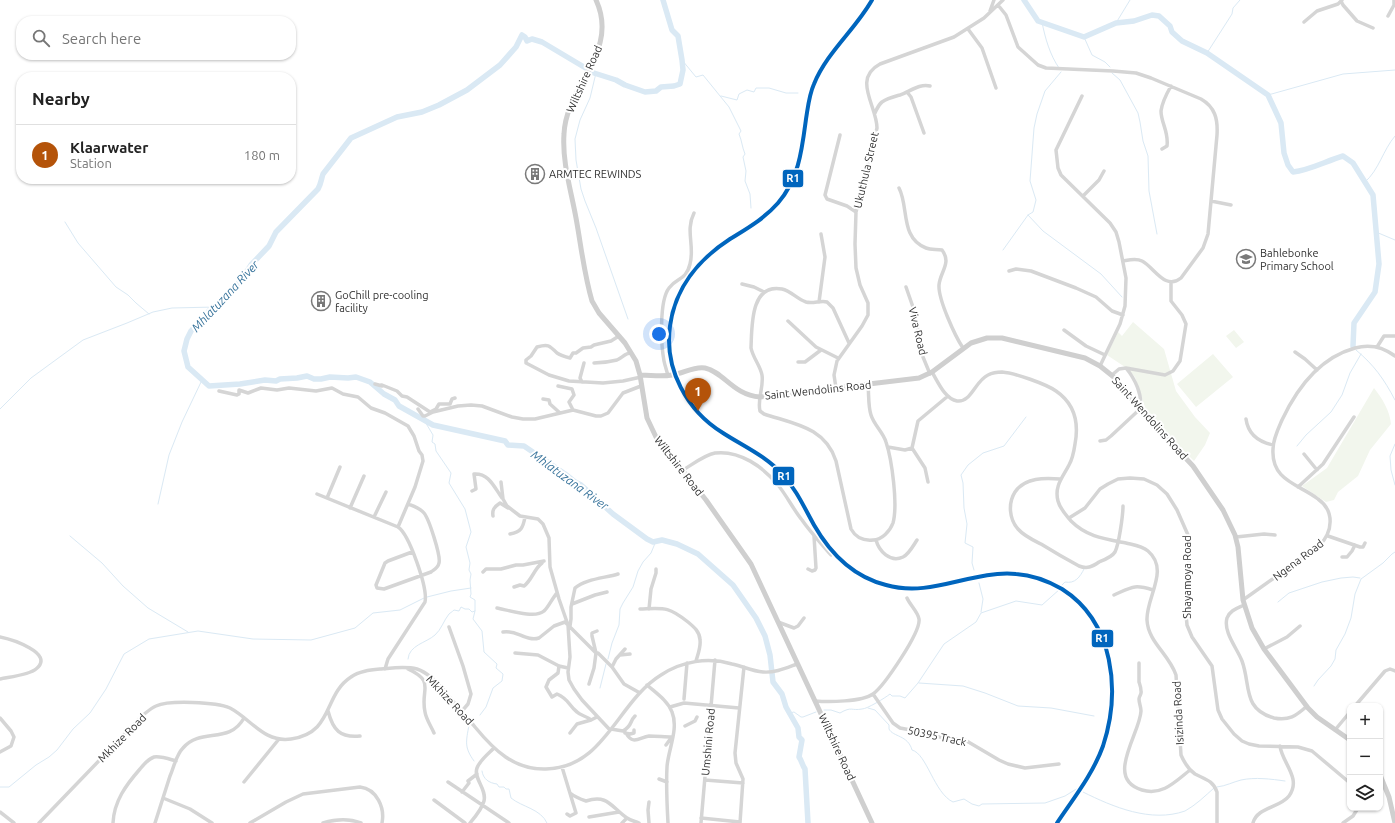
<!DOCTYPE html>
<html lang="en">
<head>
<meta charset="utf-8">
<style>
  body { margin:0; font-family:Ubuntu,sans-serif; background:#f6f6f6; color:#222 }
  .controls { position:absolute; right:12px; bottom:12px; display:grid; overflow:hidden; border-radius:8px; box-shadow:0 1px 3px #0004 }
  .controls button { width:36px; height:36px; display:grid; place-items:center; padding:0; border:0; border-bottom:1px solid #e0e0e0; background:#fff; color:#222; font:20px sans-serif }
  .you { position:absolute; left:659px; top:334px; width:14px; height:14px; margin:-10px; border:3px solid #fff; border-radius:50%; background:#1a73e8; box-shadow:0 0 0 6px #1a73e833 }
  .badge { display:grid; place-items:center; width:26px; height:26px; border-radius:50%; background:#b45309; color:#fff; font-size:13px; font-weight:700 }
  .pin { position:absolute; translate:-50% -33px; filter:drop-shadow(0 1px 2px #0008) }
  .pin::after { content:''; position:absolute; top:21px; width:14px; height:12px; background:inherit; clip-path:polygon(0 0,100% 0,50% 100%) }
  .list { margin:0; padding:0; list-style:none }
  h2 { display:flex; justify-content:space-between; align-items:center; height:52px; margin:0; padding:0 16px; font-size:17px }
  h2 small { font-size:13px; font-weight:400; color:#767676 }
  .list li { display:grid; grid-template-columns:26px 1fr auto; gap:12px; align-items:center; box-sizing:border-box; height:60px; padding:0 16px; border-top:1px solid #e0e0e0 }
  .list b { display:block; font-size:15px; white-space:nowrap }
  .list p { margin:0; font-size:13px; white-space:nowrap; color:#767676 }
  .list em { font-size:13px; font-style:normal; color:#767676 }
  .icon { flex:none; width:22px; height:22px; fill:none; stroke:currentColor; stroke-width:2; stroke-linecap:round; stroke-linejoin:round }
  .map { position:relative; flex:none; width:1395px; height:823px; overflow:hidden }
  .search { position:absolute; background:#fff; box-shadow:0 1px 3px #0004; left:16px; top:16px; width:280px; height:44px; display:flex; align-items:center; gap:10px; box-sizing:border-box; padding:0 14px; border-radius:16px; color:#767676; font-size:15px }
  .panel { position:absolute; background:#fff; box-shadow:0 1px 3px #0004; left:16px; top:72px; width:280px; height:112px; border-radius:16px }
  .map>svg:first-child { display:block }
  .green { fill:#f2f6ed }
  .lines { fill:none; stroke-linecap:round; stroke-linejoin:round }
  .stream { stroke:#dae9f4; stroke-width:1 }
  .river { stroke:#dae9f4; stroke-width:5.5 }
  .street { stroke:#d5d5d5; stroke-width:3.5 }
  .secondary { stroke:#cfcfcf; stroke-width:5 }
  .rail-1-casing { stroke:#fff; stroke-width:7 }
  .rail-1 { stroke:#0065bd; stroke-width:4 }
  .labels { text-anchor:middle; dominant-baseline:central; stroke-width:4; stroke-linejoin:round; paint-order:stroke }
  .street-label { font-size:11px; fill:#313131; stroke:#fff }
  .poi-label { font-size:11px; fill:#313131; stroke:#fff; text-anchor:start }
  .water-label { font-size:12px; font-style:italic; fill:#37739b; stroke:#fff }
  .line-badge { stroke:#fff; stroke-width:1.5 }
  .badge-label { font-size:11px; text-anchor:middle; font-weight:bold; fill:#fff }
</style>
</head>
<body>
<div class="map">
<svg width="1395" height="823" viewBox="0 0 1395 823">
  <rect width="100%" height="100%" fill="#fff"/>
  <!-- green -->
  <path class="green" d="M1133,322L1164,349L1176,391L1195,417L1210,433L1205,445L1194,461L1166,433L1146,410L1135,377L1125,367L1107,355L1118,332L1122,336Z
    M1234,330L1244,342L1236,348L1226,336Z
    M1213,354L1233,377L1196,407L1177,384Z
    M1374,388C1382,398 1390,411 1391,424L1370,450L1358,476L1338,492L1334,500L1326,502L1302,486L1327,468Z"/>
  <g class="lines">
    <!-- stream -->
    <path class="stream" d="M1042,22C1045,38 1050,55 1059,68
      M1116,23L1130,0
      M1084,37L1092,55L1105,62L1110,67
      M1207,53L1232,14L1233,8L1240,0
      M682,60L696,77L703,75L729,107L741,131L739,134C742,141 742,147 745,154L743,157L746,171L745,181L750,194L751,208
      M596,73L590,98L580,120L575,139L576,160L581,189L585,201L596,228L628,319
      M1112,73L1120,80L1138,113L1140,122L1143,141L1148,156L1149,191L1157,234
      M1268,95L1343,74L1395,70
      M721,96L737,100L739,94L747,90L754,92L756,88H769L786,93H798
      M1365,182C1379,170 1383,150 1395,136
      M1028,215L1043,231L1101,274L1122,297
      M65,222L78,243L116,287L128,295L136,303L149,314
      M1376,232L1395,240
      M1003,250L1028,215L1033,212L1036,200L1030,181L1034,128L1037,114L1045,91L1061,72
      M1356,350C1374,365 1384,379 1395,400
      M0,409L31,378L83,340L127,323L153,312L172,308L216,307
      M1395,444L1390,456L1391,470L1395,485
      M1297,446L1306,435L1331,412L1342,395L1350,373L1361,354
      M158,504L169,455L182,422L202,380
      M70,536L102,563L123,586L148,608L188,632
      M974,570L972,563L973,547L965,543L967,524L964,508L963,483L961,475L968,465L983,453L1004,446L1026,417
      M979,583L983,599L981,612
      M1062,585L1065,582C1075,584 1080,577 1084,569
      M427,597L451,591L471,588
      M1278,602L1289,593L1322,582L1341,578L1353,577L1360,578
      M475,611L473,619L482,631L484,652L497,664L496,668L503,674L502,681L493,688L486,707L480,715
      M408,659C409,645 426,643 435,635C441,630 444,620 449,614C450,613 452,612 454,610L459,611L461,607L465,609H469L472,612L475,611V600L470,597L471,594L470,580L471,574L469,570L470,563L466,547L471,532L465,509L449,483L451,473L436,451L435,444L432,442L433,435L424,420
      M608,659L612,643L619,625L620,609L623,603L633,587L638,571L643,562L651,553L656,541
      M919,683L963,686L985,693L1018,706L1051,708L1094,716
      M1314,686L1318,680L1331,666L1335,659L1336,650L1345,634L1351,618L1355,594L1361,579L1383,563L1392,554L1395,552
      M600,688L606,664
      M868,708L875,710L889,725V729C893,737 908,735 912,750C927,754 934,793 953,802L964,799L972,804L979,806L982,804L1045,803L1065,796L1078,788
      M824,710H831L840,713C852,706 851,711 862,709C867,709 885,698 890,694L892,696H900L905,698L918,683L944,644L976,622L981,613L1016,601L1042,605L1060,589
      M790,713L794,712L801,717H803L816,712
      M469,725C466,742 464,747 474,761
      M482,771C483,779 489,783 497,784L499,787H504L506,789H509L511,798C522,807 541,809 547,823
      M0,787H9L36,765L49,757L57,750L73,729L90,713L106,689L124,654L149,639L198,631L253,639L311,640L355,628L373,613L400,610L424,598
      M1217,787C1226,786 1233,782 1241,780C1255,777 1271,779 1285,781
      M1083,792C1113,807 1151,823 1185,811C1196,805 1205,796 1214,788"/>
    <!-- river -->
    <path class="river" d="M663,0L672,30L678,36L682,60L683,70L680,84L674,86L661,87L656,91L645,92L625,85L616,80L594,73L542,42L532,39L527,41L525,37L522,35L516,47L500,65L467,90L439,105L422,112L397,117L351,138L323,174C321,180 321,184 318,189L276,232L269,246L251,265L242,279L224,299L209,311L203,320L199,322L191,331L187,339L184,351L188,367L209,386L240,384L265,380L276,381L280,379L297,378L307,376L314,379H321L330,377L348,378L356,377L370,382L384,394L395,400L399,406L433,425L505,441L508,445L524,446L565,474L575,482L581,485L613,514L647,539L653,542L662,540L677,544L698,554L733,585L756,618L765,636L770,655L773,682L782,694L786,707L798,728L799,737L802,740L799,757C802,761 802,765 805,769L808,823
      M1024,0L1038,21L1084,37L1116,23L1134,21L1152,15L1159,16L1170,26L1172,32L1182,41L1207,53L1268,95L1281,123L1284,153L1288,165L1293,172C1310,170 1326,161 1343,156L1353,163L1373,195L1379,264L1375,292L1354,323L1353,346"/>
    <!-- street -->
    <path class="street" d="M1341,1L1343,5L1357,21L1373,28
      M998,5L1006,15L1018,47L1038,65L1046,68L1113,71L1136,73L1151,78L1201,99C1215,107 1218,119 1217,135L1208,234L1203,248L1181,278C1165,291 1154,267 1142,261C1136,258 1129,260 1123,261
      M990,11L994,0
      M1388,16L1394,5V0
      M1304,22L1317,11L1338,4L1342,0
      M968,29L982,48L996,88
      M907,92L911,97L924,133
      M1082,96L1056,150L1058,168L1061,175L1110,223L1116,232L1119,242L1126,278L1125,306L1120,324L1100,366
      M875,113C877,109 878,105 882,102C888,98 893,97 900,95C909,92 920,83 930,86
      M840,135L825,195L827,199L847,206L856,212
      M1162,149L1167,146C1169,132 1161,123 1161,111C1162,103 1167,93 1171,86
      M899,188C909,207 900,238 926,248C931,250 936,249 942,250C952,263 940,272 939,285C938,299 955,336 963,348
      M1083,196L1099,180L1104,171
      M1211,201L1231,205
      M1009,271L1016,269L1031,271L1076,288L1096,297L1112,311L1123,315
      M742,284L754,287L764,292
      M906,287L914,310L923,357L930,374
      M819,302L825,257L821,234
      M788,321L816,347L838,358
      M1064,330L1086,346L1105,355
      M619,336L611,341L594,345L591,347L583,348L576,353H573L570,358C566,357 560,355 557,353C549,345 548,344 537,347L531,356L526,360V363L549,375L569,381L603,383L623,381L641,377
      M849,343L833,308L827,302C821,300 813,304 806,302C797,299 791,291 782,289C750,283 752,327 751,348C753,358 760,365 762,375C764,387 757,399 760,411L764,414C794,424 825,427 836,461L851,529C856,538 863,541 873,540C882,540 890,531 893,523C898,505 892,460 886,442C883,432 874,425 871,415C868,406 869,394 868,385
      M1377,347L1384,336H1395
      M1295,352L1305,359L1317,370
      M798,362H805L821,350
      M594,363C601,363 609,362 617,360C622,358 625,353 631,353
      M932,372C938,382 945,399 957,401C971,403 975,381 988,375C992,373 998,372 1002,372C1015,373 1046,384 1056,391C1075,404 1079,423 1075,444C1074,451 1073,458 1069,465C1063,477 1054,486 1058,501C1060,509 1066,515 1071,521C1087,537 1105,539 1126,543C1134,545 1142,546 1148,551C1170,570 1146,597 1147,620C1148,642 1169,654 1176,675L1181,755C1184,762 1188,769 1195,774C1204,779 1213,780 1217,792V823
      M1112,375L1119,369L1126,368L1165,375L1173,371L1180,361L1186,324L1182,315L1171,301V282
      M668,376C667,371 665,366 664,361C661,345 659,301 669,288C677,277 686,281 690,264C695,246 685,231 694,213
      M582,382L580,378L584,363
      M375,384L382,386L381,385H382L397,391L402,396L407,397L430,412L436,409L439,404H450L452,399L455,398
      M558,386L572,389L574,395L569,402L573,410
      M836,388L834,375L837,361L862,326L868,315V303L860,285L856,268L855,244L856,212L877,128C877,106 852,79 880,64L954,37L984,18L1003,0
      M219,391L237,395L239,394V390L248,393L261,388L277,390L289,388L316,391L332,388L343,394L358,397L371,408L385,413L408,426L414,436L419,451L422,455L423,461L415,487L398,527
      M543,399L549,400L550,404L560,413
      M418,409L423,416H425L433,412L458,406L471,405L482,406L512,417L523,419H535L573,410L596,416H601L608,413L623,393L641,386
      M1246,419C1248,434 1259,442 1273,445
      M1100,441L1106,440L1111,436L1140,409C1143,395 1135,379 1126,368
      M888,447L905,450L912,448L918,421L948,396
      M912,448L925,468L928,482
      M1304,454L1317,470
      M683,470C692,465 704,455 715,453C740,450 763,467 778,485C787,496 793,509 802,520C811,533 821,543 831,555
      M1060,479C1045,478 1025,477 1015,492C1008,503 1009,519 1018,529C1024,536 1033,540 1041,544C1054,552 1066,559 1079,566C1087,569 1092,567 1099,562C1104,560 1112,557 1115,552C1119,544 1123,515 1123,506
      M501,482L503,499L507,506L520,516L538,519L543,524L549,538L550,567L559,599L568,625L570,657L568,672L569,680L574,689L582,700L610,730
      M1298,487L1323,464L1354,417
      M472,491L476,489L474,474C489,473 494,487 502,498
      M317,494L398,527C409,534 428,588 425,602L388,659L385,669
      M327,498L340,467
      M408,504C413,506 420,508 424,513C429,519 441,556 439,563C438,568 435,569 431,572L384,589L377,588L376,585L385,563L388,561L412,552
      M350,508L364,476
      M493,516C492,510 494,507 500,503L508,508
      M374,517L386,492
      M1069,518L1085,508L1100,489L1108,484L1118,479L1130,478L1144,479L1157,485L1167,494L1177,510L1188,535L1189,556L1186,614L1187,625L1192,637L1212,666L1218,710L1222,719L1234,734L1242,741L1249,744L1259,746L1298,747L1312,751L1350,783
      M510,534C521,532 523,528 525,517
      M1328,536L1360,547H1363L1365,543
      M1236,537L1264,534L1275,535
      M876,540C879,551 890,563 903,557C909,554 913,546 917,540
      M1342,557H1347L1352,551L1355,545
      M808,569L812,571L815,570L816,568L814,536
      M483,572L486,569H501L516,565H523L544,561
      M514,587L520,585L524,586C532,580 534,569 542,563
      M1114,595C1132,587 1134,584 1153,590
      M1243,600L1319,546C1333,532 1335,511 1318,499C1299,484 1271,481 1273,449C1273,439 1278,429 1282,420C1297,388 1319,358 1355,348C1369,344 1383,347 1395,356
      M572,604L595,595L607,592
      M1244,605C1238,608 1230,610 1227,618C1223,632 1237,648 1242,661C1251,685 1242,709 1274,718C1289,721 1296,716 1307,706
      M497,608C508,610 535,619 544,611C548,608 553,597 557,593
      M640,609C664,608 668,606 688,622C694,627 700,632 700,640C701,647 698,654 696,661
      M649,609L651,589L656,573V569
      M778,622L794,628L798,626L804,618
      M570,626L571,619V607L575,588C585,579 605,578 618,574
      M449,627L463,666L471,694L468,704L462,711
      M597,631L592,633V636L596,653H598L612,667L624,684L640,693
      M503,632C516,629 526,642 539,638L554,626L565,622L596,653L594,668L589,684
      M0,637C10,639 56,653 36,669C29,675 9,677 0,679
      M1264,649L1287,637L1300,626
      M515,653L538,655L559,666L568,668
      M620,655L630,654
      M1139,663C1139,669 1139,676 1139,682C1140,685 1141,687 1141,691C1142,694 1139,696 1139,699C1139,703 1141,707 1141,711C1140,734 1104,779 1142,790C1162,796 1175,782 1190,770
      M559,666L558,673L549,680L546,687L552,697L557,694C569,699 568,705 577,712C581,716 587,716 591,720L597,717
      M612,667L616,659L625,649
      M408,669C436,682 420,689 425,712C426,719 431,726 434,733
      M647,685C656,693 668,701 672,712C679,729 668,750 667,767C666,785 667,805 668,823
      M873,694L893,723L900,728L921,732L932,736L965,740L999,760L1008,764L1025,768L1059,764
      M684,699L687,663
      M815,701C828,702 862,702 873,694C884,686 921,632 919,619C918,612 910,605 907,598
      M1355,706L1385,671L1390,669L1395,671
      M670,707L684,703L739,708
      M328,711C333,730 340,738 360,736
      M0,718L11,731L14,737L11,746L0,752
      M685,726L695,721L697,717
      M611,729L623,731C633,725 629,722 635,716
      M1335,730L1350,712
      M570,733L577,724L591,720
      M625,733L630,734L634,733V730
      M626,733C633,746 640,737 649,736C657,736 665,737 672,737
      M666,745L671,738
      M562,767L576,813L570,816L567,814
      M659,779L667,782
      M705,780L743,783
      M244,782L279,739
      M448,782L509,823
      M462,792L469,783L468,781L477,774
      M570,793C575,797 580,799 586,801C608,794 611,807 627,818C631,821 635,821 639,823
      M163,798L190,809L212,823
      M434,800L465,823
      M0,812L14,823
      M589,817L619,812
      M701,818L740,822
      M39,823L143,715C147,712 151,708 156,706C169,700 216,702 230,708C251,719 264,743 291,739C334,733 323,695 351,677C359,671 371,670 381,669C393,668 405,666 417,669C429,673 439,684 447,694C456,705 466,716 475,727C494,750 514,770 546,769C605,768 617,702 661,675C682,661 708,657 732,664C742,666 752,671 763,672C775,673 786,668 797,664
      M113,823C114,801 126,785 140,769C144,764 148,759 154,757C161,756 169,759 176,761
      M155,823C160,807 165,792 170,776C174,767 176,755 183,748C201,727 229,745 244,718
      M250,823L286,802L303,794L360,787C377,789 385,808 382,823
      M323,823C336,819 348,818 361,823
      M470,823C475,817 482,809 484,801C487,789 473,778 477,768C480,760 488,754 494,748
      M622,823L627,818
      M649,823L648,810L649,802
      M701,823L715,660
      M740,823L743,779L736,763L735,753L744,667
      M1253,823C1257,807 1280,808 1289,796C1302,778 1282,763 1280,746
      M1343,823L1353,816L1358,808"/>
    <!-- secondary -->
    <path class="secondary" d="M596,0C620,52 566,85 564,134C562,162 571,190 576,218C581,245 584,274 592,301L599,313L625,343L636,361L640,375L647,418L656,437L706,500L751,564L872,823
      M640,375C651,375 661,377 672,375C683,374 693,366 705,368C724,372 733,395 760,397L919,378L932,372L971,343L987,338H1002L1085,358L1100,366L1115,378L1151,423L1179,451L1193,466L1223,510L1235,535L1238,547L1243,600L1252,628L1264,649L1308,708L1317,717L1350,740
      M1380,775L1389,797L1395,823"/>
    <!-- rail-1 casing -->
    <g class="rail-1-casing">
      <path id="rail-1" d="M872,0C855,30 827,52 814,84C809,95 808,107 806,119C802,149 799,179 778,203C764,219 746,229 730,239C699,259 675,288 670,326C664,369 687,411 723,433C743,446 766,456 782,474C796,489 804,507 814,525C830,553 854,577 886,585C932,598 971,570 1016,574C1032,575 1048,581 1062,589C1114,622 1121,691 1103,746C1093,774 1073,799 1057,823"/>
    </g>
    <!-- rail-1 -->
    <use href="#rail-1" class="rail-1"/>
  </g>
  <!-- icons -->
  <defs>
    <g id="building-ring" transform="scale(1)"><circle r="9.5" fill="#fff" stroke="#797979" stroke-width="1.5"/><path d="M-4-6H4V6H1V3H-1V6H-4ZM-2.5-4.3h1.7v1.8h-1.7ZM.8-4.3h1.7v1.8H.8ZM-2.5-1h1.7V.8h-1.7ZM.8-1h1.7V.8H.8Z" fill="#797979"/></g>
    <g id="school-ring" transform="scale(1)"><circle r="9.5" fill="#fff" stroke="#797979" stroke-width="1.5"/><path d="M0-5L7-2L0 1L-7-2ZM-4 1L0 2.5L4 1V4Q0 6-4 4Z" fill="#797979"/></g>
  </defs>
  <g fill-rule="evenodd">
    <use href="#building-ring" x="535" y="174"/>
    <use href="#school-ring" x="1246" y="259"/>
    <use href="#building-ring" x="321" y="301"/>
  </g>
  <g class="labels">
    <!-- street labels -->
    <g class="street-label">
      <text transform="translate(584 79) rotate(-66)">Wiltshire Road</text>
      <text transform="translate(866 170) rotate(-77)">Ukuthula Street</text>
      <text transform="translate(918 331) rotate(77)">Viva Road</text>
      <text transform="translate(818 390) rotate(-6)">Saint Wendolins Road</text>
      <text transform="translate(1150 418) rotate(48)">Saint Wendolins Road</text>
      <text transform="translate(679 466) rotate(52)">Wiltshire Road</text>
      <text transform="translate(1298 560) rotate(-37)">Ngena Road</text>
      <text transform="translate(1187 577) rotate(-90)">Shayamoya Road</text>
      <text transform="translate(450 700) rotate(47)">Mkhize Road</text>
      <text transform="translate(1178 713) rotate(-93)">Isizinda Road</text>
      <text transform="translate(937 736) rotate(12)">50395 Track</text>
      <text transform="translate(122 738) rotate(-45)">Mkhize Road</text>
      <text transform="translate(708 742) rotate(-85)">Umshini Road</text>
      <text transform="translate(837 747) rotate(65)">Wiltshire Road</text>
    </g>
    <!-- poi labels -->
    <g class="poi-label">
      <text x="549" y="174">ARMTEC REWINDS</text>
      <text x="1260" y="253">Bahlebonke<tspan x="1260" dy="13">Primary School</tspan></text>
      <text x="335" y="295">GoChill pre-cooling<tspan x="335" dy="13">facility</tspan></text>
    </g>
    <!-- water labels -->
    <g class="water-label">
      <text transform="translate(225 296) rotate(-47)">Mhlatuzana River</text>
      <text transform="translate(570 480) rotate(36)">Mhlatuzana River</text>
    </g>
  </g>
  <g class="line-badge">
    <rect x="782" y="169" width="22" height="19" rx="4" fill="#0065bd"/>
    <rect x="772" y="466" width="23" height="20" rx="4" fill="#0065bd"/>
    <rect x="1091" y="629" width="23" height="19" rx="4" fill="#0065bd"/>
  </g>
  <g class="badge-label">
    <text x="793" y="182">R1</text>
    <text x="784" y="480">R1</text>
    <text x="1102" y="642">R1</text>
  </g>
</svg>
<div class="controls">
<button>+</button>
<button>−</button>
<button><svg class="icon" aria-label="layers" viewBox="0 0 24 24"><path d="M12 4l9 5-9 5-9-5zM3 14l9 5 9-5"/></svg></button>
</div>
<div class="you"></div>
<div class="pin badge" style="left:698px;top:411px">1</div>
<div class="search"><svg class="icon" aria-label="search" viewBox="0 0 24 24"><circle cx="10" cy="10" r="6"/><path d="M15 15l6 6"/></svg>Search here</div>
<section class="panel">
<h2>Nearby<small></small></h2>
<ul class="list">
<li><span class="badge">1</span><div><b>Klaarwater</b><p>Station</p></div><em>180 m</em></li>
</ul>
</section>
</div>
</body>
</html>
